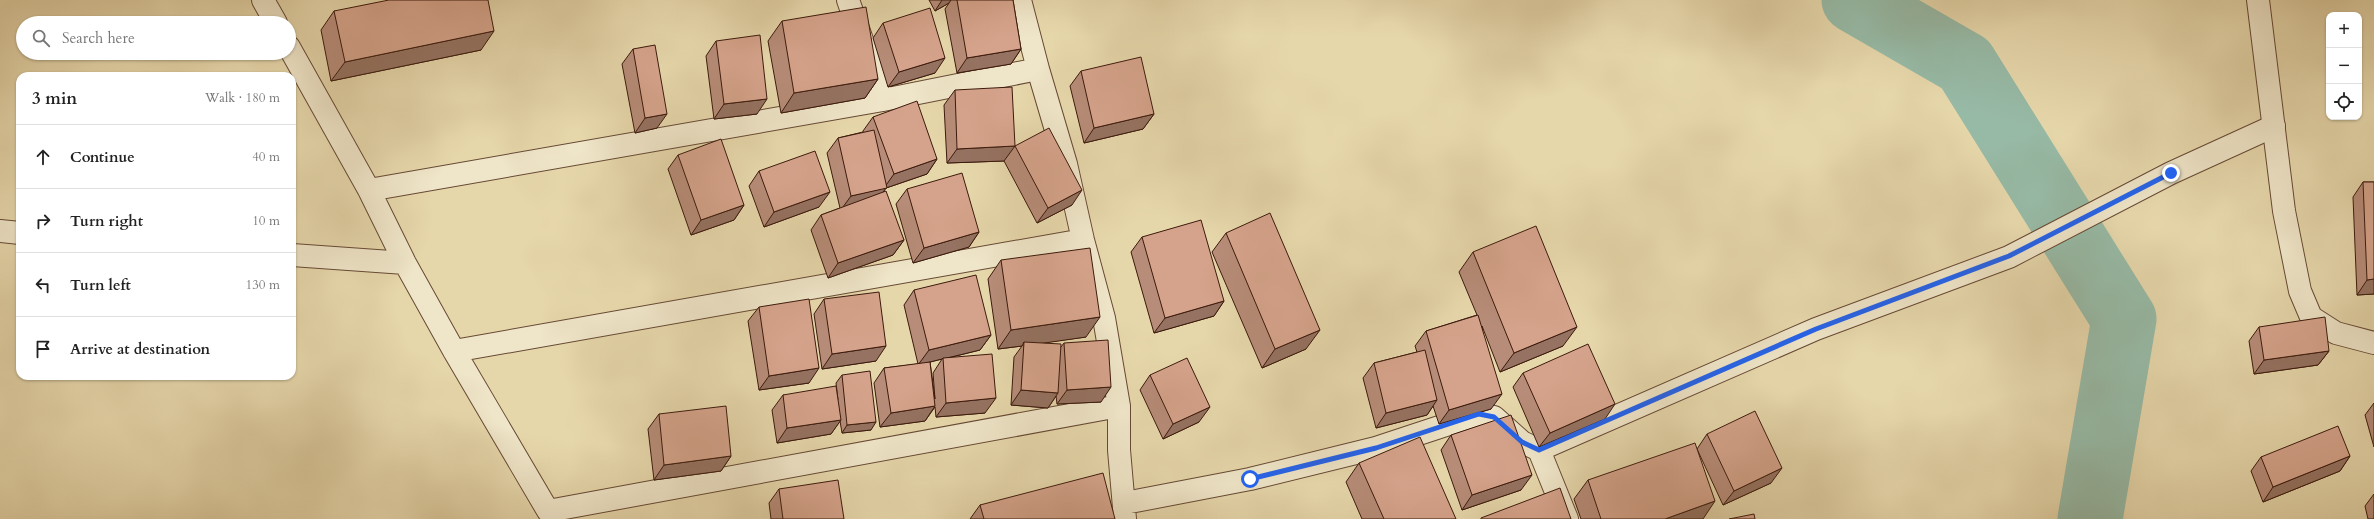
<!DOCTYPE html>
<html lang="en">
<head>
<meta charset="utf-8">
<style>
  body { margin:0; font-family:Cardo,serif; background:#f6f6f6; color:#222 }
  .controls { position:absolute; right:12px; top:12px; display:grid; overflow:hidden; border-radius:8px; box-shadow:0 1px 3px #0004 }
  .controls button { width:36px; height:36px; display:grid; place-items:center; padding:0; border:0; border-bottom:1px solid #e0e0e0; background:#fff; color:#222; font:20px sans-serif }
  .stop { position:absolute; width:12px; height:12px; margin:-9px; border:3px solid #2563eb; border-radius:50%; background:#fff }
  .stop.end { background:#2563eb; border-color:#fff; box-shadow:0 1px 4px #0008 }
  .list { margin:0; padding:0; list-style:none }
  h2 { display:flex; justify-content:space-between; align-items:center; height:52px; margin:0; padding:0 16px; font-size:17px }
  h2 small { font-size:13px; font-weight:400; color:#767676 }
  .list li { display:grid; grid-template-columns:26px 1fr auto; gap:12px; align-items:center; box-sizing:border-box; height:64px; padding:0 16px; border-top:1px solid #e0e0e0 }
  .list b { display:block; font-size:15px; white-space:nowrap }
  .list em { font-size:13px; font-style:normal; color:#767676 }
  .icon { flex:none; width:22px; height:22px; fill:none; stroke:currentColor; stroke-width:2; stroke-linecap:round; stroke-linejoin:round }
  .map { position:relative; flex:none; width:2374px; height:519px; overflow:hidden }
  .search { position:absolute; background:#fff; box-shadow:0 1px 3px #0004; left:16px; top:16px; width:280px; height:44px; display:flex; align-items:center; gap:10px; box-sizing:border-box; padding:0 14px; border-radius:22px; color:#767676; font-size:15px }
  .panel { position:absolute; background:#fff; box-shadow:0 1px 3px #0004; left:16px; top:72px; width:280px; height:308px; border-radius:12px }
  .map>svg:first-child { display:block }
  .lines { fill:none; stroke-linecap:round; stroke-linejoin:round }
  .river { stroke:#97baa6; stroke-width:65 }
  .minor-casing { stroke:#664934; stroke-width:24 }
  .tertiary-casing { stroke:#664934; stroke-width:24 }
  .minor { stroke:#efe5c8; stroke-width:22 }
  .tertiary { stroke:#efe5c8; stroke-width:22 }
  .wall { fill:#b78c78; stroke:#3c1a0c; fill-rule:evenodd }
  .shaded-wall { fill:#957261; stroke:#3c1a0c }
  .building { fill:#d5a38b; stroke:#3c1a0c }
  .route { stroke:#2563eb; stroke-width:5 }
</style>
</head>
<body>
<div class="map">
<svg width="2374" height="519" viewBox="0 0 2374 519">
  <rect width="100%" height="100%" fill="#e6d7ab"/>
  <filter id="stains"><feTurbulence type="fractalNoise" baseFrequency=".005" numOctaves="4"/><feColorMatrix values="0 0 0 0 .2 0 0 0 0 .09 0 0 0 0 .02 0 0 0 .5 -.17"/></filter>
  <radialGradient id="worn" r=".72"><stop offset=".6" stop-color="#630" stop-opacity="0"/><stop offset="1" stop-color="#630" stop-opacity=".3"/></radialGradient>
  <g class="lines">
    <!-- river -->
    <path class="river" d="M1854,0L1965,64L2124,319L2090,519"/>
    <!-- minor casing -->
    <g class="minor-casing">
      <path id="minor" d="M263,0L276,23
        M848,0L883,100L1038,69L1066,164L1083,240L1104,318L1119,406V450L1125,519
        M1020,0L1038,69
        M289,47L369,190L405,263L454,351L548,511L555,519
        M369,190L883,100
        M0,231L20,233
        M292,255L405,263
        M454,351L1083,240
        M1125,503L1250,479L1376,448L1479,414L1494,417L1522,442L1539,450
        M548,511L1119,406
        M1567,519L1539,450L1816,329L2009,257L2171,173L2274,126"/>
    </g>
    <!-- tertiary casing -->
    <g class="tertiary-casing">
      <path id="tertiary" d="M2258,0L2284,211L2300,291L2311,317L2336,333L2374,343"/>
    </g>
    <!-- minor -->
    <use href="#minor" class="minor"/>
    <!-- tertiary -->
    <use href="#tertiary" class="tertiary"/>
  </g>
  <!-- wall -->
  <path class="wall" d="M929,0H1013L1021,49L1011,64L957,73L945,9L949,3L935,11Z
    M334,11L481,50L331,81L321,30Z
    M782,21L878,79L865,98L781,113L768,41Z
    M883,23L935,73L888,87L873,38Z
    M716,41L757,114L714,119L706,56Z
    M633,49L657,128L635,133L622,64Z
    M1081,71L1154,114L1143,129L1084,143L1070,86Z
    M955,90L1015,146L1072,205L1037,223L1004,161L947,163L944,105Z
    M873,117L937,159L927,174L886,188L883,192L904,240L893,255L828,278L811,230L821,215L840,208L827,153L838,138L863,132V131Z
    M678,155L744,205L734,220L691,235L668,169Z
    M759,171L819,207L764,227L749,186Z
    M2363,182H2374V294L2357,295L2353,197Z
    M907,189L979,232L969,247L913,263L896,204Z
    M1226,233L1306,349L1262,368L1212,252Z
    M1142,237L1224,301L1214,316L1154,333L1131,252Z
    M1473,252L1563,346L1500,372L1482,326L1491,409L1439,424L1433,406L1427,415L1376,428L1363,378L1374,363L1417,352L1415,346L1426,331L1477,315L1459,272Z
    M1001,260L1086,337L1041,343L1061,347L1064,343L1101,402L1057,404L1056,396L1048,408L1011,405L1014,357L1022,346L998,349L988,279Z
    M914,290L991,335L980,350L948,358L985,413L936,417L935,407L925,421L880,427L874,383L884,368L918,364L904,305ZM942,359L933,373L935,399L930,362Z
    M824,299L876,361L822,369L814,314Z
    M759,307L809,383L759,390L748,321Z
    M2259,327L2329,351L2318,365L2254,374L2249,341Z
    M1523,373L1605,419L1539,447L1513,387Z
    M842,375L871,430L842,433L840,421L831,434L777,443L772,410L783,395L838,400L836,383Z
    M1150,375L1199,422L1163,439L1140,390Z
    M2374,403V447L2365,415Z
    M659,414L731,456L721,471L654,480L648,429Z
    M1707,434L1771,483L1723,505L1697,449Z
    M1451,435L1521,490L1462,510L1441,450Z
    M2350,456L2340,471L2263,502L2251,471L2261,457Z
    M1359,463L1456,519H1362L1346,482Z
    M1588,480L1703,519H1581L1574,499Z
    M779,489L844,519H771L769,503Z
    M2374,494V519H2368L2365,506Z
    M980,505L1115,519H970Z"/>
  <!-- shaded-wall -->
  <path class="shaded-wall" d="M942,0H951L949,3L935,11Z
    M494,31L481,50L331,81L345,62Z
    M1021,49L1011,64L957,73L967,58Z
    M945,58L935,73L888,87L899,72Z
    M878,79L865,98L781,113L794,93Z
    M767,99L757,114L714,119L724,104Z
    M667,114L657,128L635,133L645,118Z
    M1154,114L1143,129L1084,143L1094,128Z
    M1015,146L1004,161L947,163L957,149Z
    M937,159L927,174L886,188L876,202L840,211L851,196L884,188L894,174Z
    M1082,190L1072,205L1037,223L1048,208Z
    M830,192L819,207L764,227L774,212Z
    M744,205L734,220L691,235L701,220Z
    M979,232L969,247L913,263L924,248Z
    M904,240L893,255L828,278L838,263Z
    M2374,279V294L2357,295L2367,280Z
    M1224,301L1214,316L1154,333L1165,318Z
    M1100,317L1086,337L1024,346V342L1022,346L998,349L1011,330Z
    M1577,327L1563,346L1500,372L1514,353Z
    M1320,330L1306,349L1262,368L1275,349Z
    M991,335L980,350L943,359V358L942,359L918,365L929,350Z
    M886,346L876,361L822,369L832,354Z
    M2329,351L2318,365L2254,374L2264,360Z
    M819,368L809,383L759,390L769,376Z
    M1111,387L1101,402L1057,404L1067,390Z
    M1021,390L1058,393L1048,408L1011,405Z
    M1502,394L1491,409L1439,424L1449,410Z
    M996,398L985,413L936,417L946,403Z
    M1437,400L1427,415L1376,428L1386,413Z
    M1615,404L1605,419L1539,447L1550,433Z
    M935,406L925,421L880,427L891,413Z
    M1210,407L1199,422L1163,439L1173,424Z
    M841,420L831,434L777,443L787,428Z
    M876,422L871,430L842,433L847,425Z
    M731,456L721,471L654,480L664,465Z
    M2350,456L2340,471L2263,502L2273,487Z
    M1782,468L1771,483L1723,505L1734,491Z
    M1532,475L1521,490L1462,510L1472,495Z
    M1715,501L1703,519H1665Z"/>
  <!-- building -->
  <path class="building" d="M389,0H488L494,31L345,62L334,11Z
    M957,0H1013L1021,49L967,58Z
    M866,7L878,79L794,93L782,21Z
    M930,8L945,58L899,72L883,23Z
    M760,35L767,99L724,104L716,41Z
    M655,45L667,114L645,118L633,49Z
    M1141,57L1154,114L1094,128L1081,71Z
    M1012,87L1015,146L957,149L955,90Z
    M917,101L937,159L894,174L873,117Z
    M1049,128L1082,190L1048,208L1015,146Z
    M874,130L887,188L851,196L838,138Z
    M721,139L744,205L701,220L678,155Z
    M815,151L830,192L774,212L759,171Z
    M962,173L979,232L924,248L907,189Z
    M2363,182H2374V279L2367,280Z
    M886,191L904,240L838,263L821,215Z
    M1270,213L1320,330L1275,349L1226,233Z
    M1201,220L1224,301L1165,318L1142,237Z
    M1536,226L1577,327L1514,353L1473,252Z
    M1090,248L1100,317L1011,330L1001,260Z
    M976,275L991,335L929,350L914,290Z
    M879,292L886,346L832,354L824,299Z
    M809,299L819,368L769,376L759,307Z
    M1478,315L1502,394L1449,410L1426,331Z
    M2325,317L2329,351L2264,360L2259,327Z
    M1108,340L1111,387L1067,390L1064,343Z
    M1024,342L1061,344L1058,393L1021,390Z
    M1588,344L1615,404L1550,433L1523,373Z
    M1425,350L1437,400L1386,413L1374,363Z
    M992,354L996,398L946,403L943,358Z
    M1187,358L1210,407L1173,424L1150,375Z
    M930,362L935,406L891,413L884,368Z
    M870,371L876,422L847,425L842,375Z
    M836,386L841,420L787,428L783,395Z
    M726,406L731,456L664,465L659,414Z
    M1755,411L1782,468L1734,491L1707,434Z
    M1511,415L1532,475L1472,495L1451,435Z
    M2338,426L2350,456L2273,487L2261,457Z
    M1420,437L1456,519H1384L1359,463Z
    M1695,443L1715,501L1665,519H1601L1588,480Z
    M1103,473L1115,519H984L980,505Z
    M838,480L844,519H783L779,489Z
    M1560,488L1571,519H1481V518Z
    M1754,514L1755,519H1729Z"/>
  <g class="lines">
    <!-- route -->
    <path class="route" d="M1250,479L1376,448L1479,414L1494,417L1522,442L1539,450L1816,329L2009,256L2171,173"/>
  </g>
  <rect width="100%" height="100%" filter="url(#stains)"/>
  <rect width="100%" height="100%" fill="url(#worn)"/>
</svg>
<div class="controls">
<button>+</button>
<button>−</button>
<button><svg class="icon" aria-label="locate" viewBox="0 0 24 24"><circle cx="12" cy="12" r="6"/><path d="M12 2v4M12 18v4M2 12h4M18 12h4"/></svg></button>
</div>
<div class="stop" style="left:1250px;top:479px"></div>
<div class="stop end" style="left:2171px;top:173px"></div>
<div class="search"><svg class="icon" aria-label="search" viewBox="0 0 24 24"><circle cx="10" cy="10" r="6"/><path d="M15 15l6 6"/></svg>Search here</div>
<section class="panel">
<h2>3 min<small>Walk · 180 m</small></h2>
<ul class="list">
<li><svg class="icon" aria-label="ahead" viewBox="0 0 24 24"><path d="M12 20V5M6 11l6-6 6 6"/></svg><div><b>Continue</b></div><em>40 m</em></li>
<li><svg class="icon" aria-label="right" viewBox="0 0 24 24"><path d="M7 20v-9h11M14 6l5 5-5 5"/></svg><div><b>Turn right</b></div><em>10 m</em></li>
<li><svg class="icon" aria-label="left" viewBox="0 0 24 24"><path d="M17 20v-9H6M10 6l-5 5 5 5"/></svg><div><b>Turn left</b></div><em>130 m</em></li>
<li><svg class="icon" aria-label="arrive" viewBox="0 0 24 24"><path d="M6 21V4h12l-3 4 3 4H6"/></svg><div><b>Arrive at destination</b></div></li>
</ul>
</section>
</div>
</body>
</html>
